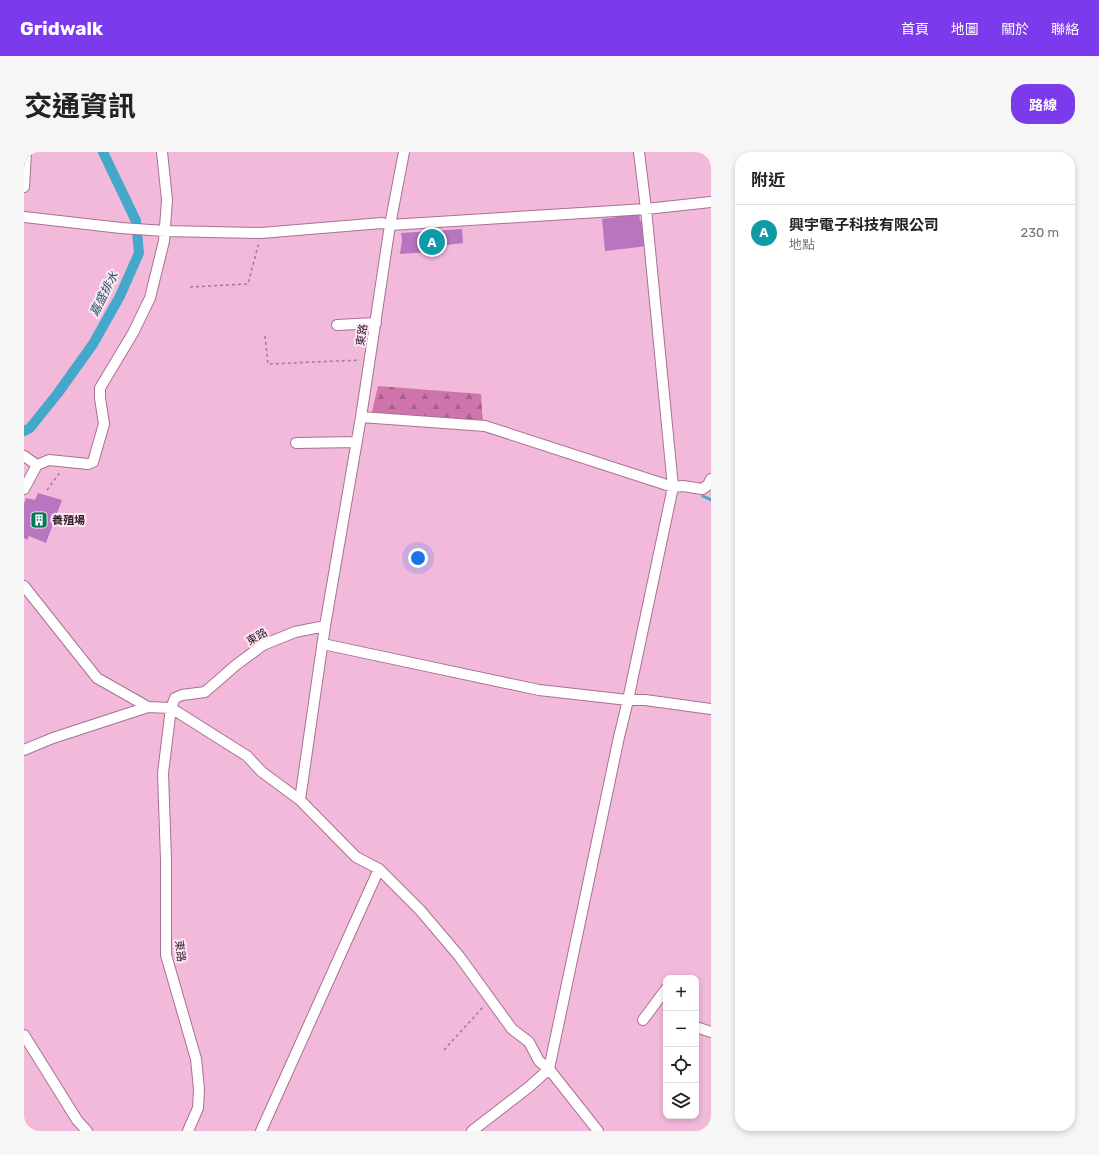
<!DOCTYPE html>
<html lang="zh-TW">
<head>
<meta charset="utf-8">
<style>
  body { margin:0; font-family:Rubik,"Noto Sans TC",sans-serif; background:#f6f6f6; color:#222 }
  .controls { position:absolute; right:12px; bottom:12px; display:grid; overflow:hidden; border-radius:8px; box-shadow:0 2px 6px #0003 }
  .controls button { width:36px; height:36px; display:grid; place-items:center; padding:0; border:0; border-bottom:1px solid #e0e0e0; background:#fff; color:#222; font:20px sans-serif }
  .you { position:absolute; left:394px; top:406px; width:14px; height:14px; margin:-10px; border:3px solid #fff; border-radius:50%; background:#1a73e8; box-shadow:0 0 0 6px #1a73e833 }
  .badge { display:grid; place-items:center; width:26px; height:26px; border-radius:50%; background:#7c3aed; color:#fff; font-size:13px; font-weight:700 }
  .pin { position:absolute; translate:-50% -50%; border:2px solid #fff; box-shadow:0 1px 4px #0006 }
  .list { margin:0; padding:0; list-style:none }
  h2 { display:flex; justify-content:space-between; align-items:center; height:52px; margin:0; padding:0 16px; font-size:17px }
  h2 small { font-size:13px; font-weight:400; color:#767676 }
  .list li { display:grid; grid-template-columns:26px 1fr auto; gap:12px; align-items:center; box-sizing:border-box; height:56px; padding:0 16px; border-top:1px solid #e0e0e0 }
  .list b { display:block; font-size:15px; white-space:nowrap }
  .list p { margin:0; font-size:13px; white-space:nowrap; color:#767676 }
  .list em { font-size:13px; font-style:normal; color:#767676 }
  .icon { flex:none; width:22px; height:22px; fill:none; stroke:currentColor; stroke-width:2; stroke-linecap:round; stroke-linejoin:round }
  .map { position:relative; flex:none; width:687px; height:979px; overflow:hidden; border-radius:16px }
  header { display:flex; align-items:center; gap:24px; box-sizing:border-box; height:56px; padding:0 20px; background:#7c3aed; color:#fff }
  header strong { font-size:19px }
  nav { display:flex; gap:22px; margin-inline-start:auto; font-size:14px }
  .intro { display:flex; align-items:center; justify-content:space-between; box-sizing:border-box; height:96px; padding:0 24px }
  h1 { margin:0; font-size:28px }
  .button { padding:10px 18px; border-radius:16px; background:#7c3aed; color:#fff; font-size:14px; font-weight:700 }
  main { display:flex; gap:24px; padding:0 24px }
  aside { flex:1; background:#fff; border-radius:16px; box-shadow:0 2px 6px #0003 }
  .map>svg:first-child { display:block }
  .forest { fill:url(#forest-firs) }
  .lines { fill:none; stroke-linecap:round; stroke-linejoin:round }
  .stream { stroke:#43a8ca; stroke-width:3 }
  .canal { stroke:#43a8ca; stroke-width:10 }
  .building { fill:#b875c0 }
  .minor-casing { stroke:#a77291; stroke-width:12 }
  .path { stroke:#a47992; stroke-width:1.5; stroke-dasharray:3 3; stroke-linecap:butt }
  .minor { stroke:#fff; stroke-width:10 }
  .labels { text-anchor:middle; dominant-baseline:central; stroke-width:4; stroke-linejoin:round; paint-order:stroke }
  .street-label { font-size:11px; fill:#2f1a27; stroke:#fee6f3 }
  .poi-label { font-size:11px; font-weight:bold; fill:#2f1a27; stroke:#fee6f3; text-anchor:start }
  .water-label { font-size:12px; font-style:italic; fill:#255b6e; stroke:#fee6f3 }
</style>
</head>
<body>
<header>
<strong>Gridwalk</strong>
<nav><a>首頁</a><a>地圖</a><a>關於</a><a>聯絡</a></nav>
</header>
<div class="intro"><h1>交通資訊</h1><a class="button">路線</a></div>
<main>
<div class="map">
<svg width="687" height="979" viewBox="0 0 687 979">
  <defs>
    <pattern id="forest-firs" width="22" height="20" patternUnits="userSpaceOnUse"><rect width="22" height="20" fill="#cf75ac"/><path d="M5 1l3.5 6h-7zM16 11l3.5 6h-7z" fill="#a85f8c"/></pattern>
  </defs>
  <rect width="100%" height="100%" fill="#f3b9da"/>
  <!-- forest -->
  <path class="forest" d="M354,234L457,242L459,272L347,264Z"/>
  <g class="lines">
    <!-- stream -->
    <path class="stream" d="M679,344L687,348"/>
    <!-- canal -->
    <path class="canal" d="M0,279L6,276L34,241L69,192L96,144L115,101L112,69L79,0"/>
  </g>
  <!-- building -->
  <path class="building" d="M615,60L616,69L621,68L624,94L581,99L578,67L594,65V61Z
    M438,77L439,91L407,95V100L376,102L378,88L377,81Z
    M14,341L38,348L22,391L5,384L3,388L0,386V352L2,346L11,348Z"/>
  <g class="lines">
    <!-- minor casing -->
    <g class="minor-casing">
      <path id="minor" d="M380,0L366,73L337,265L301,474L276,648L332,705L355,717L396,758L435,804L488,877L505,890L515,909L525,917L505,935L448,979
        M0,35L2,0
        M0,65L97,76L141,79L237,81L358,71L366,73L622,57L687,50
        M313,173L352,171
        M337,265L461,274L649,335L659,334L678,337L684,333L687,327
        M272,291L333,290
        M0,304L13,313
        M0,337L13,313L25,308L64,312L69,310L80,272L76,246V236L109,181L126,146L140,89L143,48L138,0
        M0,434L73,526L124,555L147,556L223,604L238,620L276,648
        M299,492L515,538L604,548L649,335L622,57L615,0
        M0,598L29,586L124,555
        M619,868L642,837
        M672,875L687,880
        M0,883L53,968L63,979
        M164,979L174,956L175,937L172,907L142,803V708L139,621L147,556L151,546L158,543L181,540L212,513L239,493L271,480L301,474
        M237,979L355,717
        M574,979L525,917L595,585L604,548H621L687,557"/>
    </g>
    <!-- path -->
    <path class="path" d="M166,135L224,132L235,90
      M241,184L244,212L336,208
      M23,338L37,319
      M420,898L460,854"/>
    <!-- minor -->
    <use href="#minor" class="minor"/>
  </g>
  <!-- icons -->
  <defs>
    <g id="building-square" transform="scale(0.9)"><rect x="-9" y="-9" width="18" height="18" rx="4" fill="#077955" stroke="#fee6f3"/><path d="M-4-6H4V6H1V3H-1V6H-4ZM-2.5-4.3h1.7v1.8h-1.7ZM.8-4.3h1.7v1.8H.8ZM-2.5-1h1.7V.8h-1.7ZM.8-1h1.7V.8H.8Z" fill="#fff"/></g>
  </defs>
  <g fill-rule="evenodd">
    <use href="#building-square" x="15" y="368"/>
  </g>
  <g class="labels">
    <!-- street labels -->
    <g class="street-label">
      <text transform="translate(338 183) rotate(-81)">東路</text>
      <text transform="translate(233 485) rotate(-30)">東路</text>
      <text transform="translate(156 799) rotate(83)">東路</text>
    </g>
    <!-- poi labels -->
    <g class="poi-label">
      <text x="28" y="368">養殖場</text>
    </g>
    <!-- water labels -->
    <g class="water-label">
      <text transform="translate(80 142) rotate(-63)">嘉盛排水</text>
    </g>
  </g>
</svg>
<div class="controls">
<button>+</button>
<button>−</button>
<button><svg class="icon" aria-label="locate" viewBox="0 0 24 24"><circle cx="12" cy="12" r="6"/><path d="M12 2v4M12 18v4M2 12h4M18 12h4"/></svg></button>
<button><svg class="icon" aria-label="layers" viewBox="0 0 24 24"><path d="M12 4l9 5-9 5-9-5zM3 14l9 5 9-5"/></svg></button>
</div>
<div class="you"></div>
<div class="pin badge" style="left:408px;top:90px;background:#0f9aa8">A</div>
</div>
<aside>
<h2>附近<small></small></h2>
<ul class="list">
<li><span class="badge" style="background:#0f9aa8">A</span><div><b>興宇電子科技有限公司</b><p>地點</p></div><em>230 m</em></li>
</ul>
</aside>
</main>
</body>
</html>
